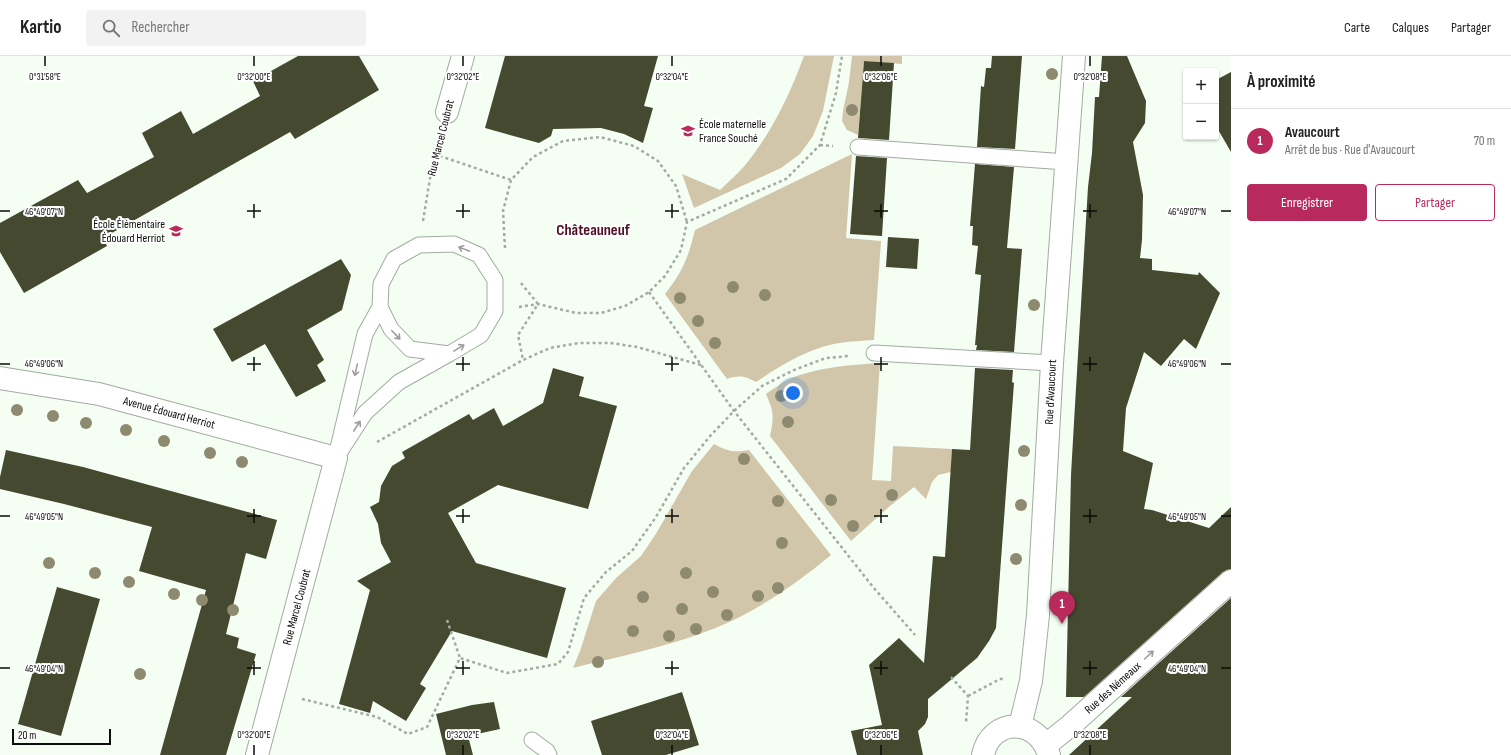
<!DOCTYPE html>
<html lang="fr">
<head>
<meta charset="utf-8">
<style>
  body { margin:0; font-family:"Sofia Sans Condensed",sans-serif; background:#f2f2f2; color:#222 }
  .controls { position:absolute; right:12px; top:12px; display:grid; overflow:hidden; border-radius:4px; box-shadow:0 1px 3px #0004 }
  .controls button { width:36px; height:36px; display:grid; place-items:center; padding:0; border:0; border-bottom:1px solid #e0e0e0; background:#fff; color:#222; font:20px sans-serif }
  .scale { position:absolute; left:12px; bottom:10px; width:99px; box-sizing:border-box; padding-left:4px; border:2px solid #0a0d0a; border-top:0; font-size:11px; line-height:14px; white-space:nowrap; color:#0a0d0a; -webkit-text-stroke:3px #fff; paint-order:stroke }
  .you { position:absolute; left:793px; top:337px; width:14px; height:14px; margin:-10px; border:3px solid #fff; border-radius:50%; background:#1a73e8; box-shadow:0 0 0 6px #1a73e833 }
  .badge { display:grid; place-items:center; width:26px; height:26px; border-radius:50%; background:#b82a5b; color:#fff; font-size:13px; font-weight:700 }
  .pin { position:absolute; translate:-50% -33px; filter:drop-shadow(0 1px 2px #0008) }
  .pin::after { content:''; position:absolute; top:21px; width:14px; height:12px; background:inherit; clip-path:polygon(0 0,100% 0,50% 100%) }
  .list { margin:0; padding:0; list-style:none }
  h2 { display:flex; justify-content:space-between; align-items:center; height:52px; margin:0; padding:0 16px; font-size:17px }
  h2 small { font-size:13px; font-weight:400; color:#767676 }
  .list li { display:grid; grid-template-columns:26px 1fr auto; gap:12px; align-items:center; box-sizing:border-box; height:64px; padding:0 16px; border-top:1px solid #e0e0e0 }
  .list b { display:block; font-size:15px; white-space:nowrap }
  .list p { margin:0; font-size:13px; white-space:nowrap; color:#767676 }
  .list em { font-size:13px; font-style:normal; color:#767676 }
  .actions { display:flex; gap:8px; padding:12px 16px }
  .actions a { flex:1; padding:9px 0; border:1px solid #b82a5b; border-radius:4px; text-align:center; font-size:14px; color:#b82a5b }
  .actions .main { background:#b82a5b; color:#fff }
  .icon { flex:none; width:22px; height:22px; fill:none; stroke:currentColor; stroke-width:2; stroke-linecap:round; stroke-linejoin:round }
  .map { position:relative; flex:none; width:1231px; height:699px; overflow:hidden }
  header { display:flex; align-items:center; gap:24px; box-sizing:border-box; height:56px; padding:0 20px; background:#fff; border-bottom:1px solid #e0e0e0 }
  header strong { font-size:19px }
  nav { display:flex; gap:22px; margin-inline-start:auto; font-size:14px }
  .search { width:280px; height:36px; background:#f2f2f2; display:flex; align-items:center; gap:10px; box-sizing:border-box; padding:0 14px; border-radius:4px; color:#767676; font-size:15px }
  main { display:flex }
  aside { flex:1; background:#fff }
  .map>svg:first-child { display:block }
  .green { fill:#d2c6aa }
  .building { fill:#44492f }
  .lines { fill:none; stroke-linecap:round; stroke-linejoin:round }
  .service-casing { stroke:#a2aba1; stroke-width:17 }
  .minor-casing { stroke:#a2aba1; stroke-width:24 }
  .secondary-casing { stroke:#a2aba1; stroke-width:24 }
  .path { stroke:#a3aba3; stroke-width:2.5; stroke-dasharray:3 3; stroke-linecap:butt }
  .service { stroke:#fff; stroke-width:15 }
  .minor { stroke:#fff; stroke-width:22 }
  .secondary { stroke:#fff; stroke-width:22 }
  .tree { fill:#8d8a70 }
  .oneway { stroke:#9d9e9d }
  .ticks { fill:none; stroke:#0a0d0a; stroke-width:1.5 }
  .labels { text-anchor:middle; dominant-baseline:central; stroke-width:4; stroke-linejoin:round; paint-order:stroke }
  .poi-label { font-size:12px; fill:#0a0d0a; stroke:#fff; text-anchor:start }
  .street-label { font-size:12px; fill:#0a0d0a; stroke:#fff }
  .district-label { font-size:16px; font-weight:bold; fill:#510d24; stroke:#fff }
  .ticks-label { font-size:10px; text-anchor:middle; fill:#0a0d0a; stroke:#fff; stroke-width:4; stroke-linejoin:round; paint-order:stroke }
</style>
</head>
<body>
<header>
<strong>Kartio</strong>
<div class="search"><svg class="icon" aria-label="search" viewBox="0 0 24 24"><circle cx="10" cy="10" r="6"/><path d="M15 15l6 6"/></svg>Rechercher</div>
<nav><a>Carte</a><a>Calques</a><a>Partager</a></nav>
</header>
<main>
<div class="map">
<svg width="1231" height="699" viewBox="0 0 1231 699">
  <rect width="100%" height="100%" fill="#f4fef3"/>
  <!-- green -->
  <path class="green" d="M804,0H834L823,55L813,80L800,98L781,112L694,152L682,118L720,134C729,125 739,117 746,108C772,76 790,38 804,0Z
    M852,0H902V8L864,5L858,79L847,74L842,65L843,55L849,26Z
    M852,98L846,182L881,185L874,284C862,285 851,285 840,287C810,291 780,310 756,326C744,320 740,319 727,323L665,238C683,215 688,202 695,174Z
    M880,307L872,424L891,425L893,390L952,393L951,416L938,419L932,426L926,443L914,431L890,450L851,485L770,380C774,361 774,356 766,338C773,333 780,328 787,324C816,311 849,309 880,307Z
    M714,388C727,395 734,397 749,394L831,499C796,528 756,556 713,573C668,591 620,600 573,612L580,595L596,545L616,522L641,500L657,476L692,415Z"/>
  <!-- building -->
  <path class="building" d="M298,0H359L379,34L295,83L290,76L103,182L107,190L24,237L0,196V167L78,124L87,137L154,101L142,77L181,55L193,78L260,40L253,25Z
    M505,0H658L644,50L653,52L643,87L624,78L601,72L553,73L551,80L539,87L485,72Z
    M992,0H1022L1015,93L977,91L981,30L984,31L986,12H991Z
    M1102,0H1127L1146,45L1145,67L1133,86L1143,139L1142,184L1140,202L1152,203V214L1198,219L1199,216L1220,237L1196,293L1184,283L1161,310L1144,296L1126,352L1123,395L1153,407L1144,453L1152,454L1209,472L1231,451V513L1223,516L1084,641H1066L1071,419L1074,366L1088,131L1092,97L1095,41H1099Z
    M864,5L894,7L889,84L858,82Z
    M1231,16V96L1216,70V24Z
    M856,100L887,102L882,180L850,178Z
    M975,108L1014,111L1007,192L1022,193L1014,296L976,294L977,289H975L981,219L975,218L978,190L972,189L973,170H970Z
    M888,181L919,183L917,213L886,211Z
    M341,203L351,219L342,254L307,274L324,304L317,309L326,325L296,341L265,288L232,306L213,273Z
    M553,312L584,321L579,340L617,350L588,453L498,429L448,457L476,507L566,532L547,602L452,575L420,628L426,632L406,665L373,645L370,657L339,648L370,534L357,525L391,506L381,487L378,468L370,451L379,446L381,430L392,410L405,402L402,396L469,358L473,364L494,352L503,370L543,347Z
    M975,312L1013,314L1012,326L1014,327L996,572L989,585L977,602L928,643V661L925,668L918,675L923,699H857L851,675L882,669L869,609L899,582L924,607L933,500L945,501L952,393L970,394Z
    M6,394L83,411L277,464L266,503L246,497L226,578L239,582L237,592L256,598L226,699H160L206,534L139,515L152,471L64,448L0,433V421Z
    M57,531L100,543L61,680L18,668Z
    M1231,542V699H1069L1132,641H1121Z
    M682,636L699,689L666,699H602L591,665Z
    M494,646L500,673L468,680L473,699H446L436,658L472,649Z"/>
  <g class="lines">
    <!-- service casing -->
    <g class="service-casing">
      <path id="service" d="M858,91L1066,106
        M874,297L1052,307
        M338,392L365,278L380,251
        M336,402L365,357L399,326L449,298L481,279L495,255V224L479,199L454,188L419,189L394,203L381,228L380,251L391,273L410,293L449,298
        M532,684L547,695L549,699"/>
    </g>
    <!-- minor casing -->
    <g class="minor-casing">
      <path id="minor" d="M447,56L463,0
        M0,322L99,338L336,402L257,699
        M1020,670L1031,625L1038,559L1052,307L1074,0
        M1046,689L1071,669L1231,525"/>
    </g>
    <!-- secondary casing -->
    <g class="secondary-casing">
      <path id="secondary" d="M983,699C991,661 1038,661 1049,699"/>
    </g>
    <!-- path -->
    <path class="path" d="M820,89L833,90
      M434,98L511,124
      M423,165L434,98L439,83
      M505,192L503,155L511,124L533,101L563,85L600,81L634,90L658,105L676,130L687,166
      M521,227L538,248L518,279L523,304
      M649,236L734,355L873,531L915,579
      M519,251L538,248L576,257H601L625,250L649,236L665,220L681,194L687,166L786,123L820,89L836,37L842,0
      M377,386L523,304L550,292L579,287H611L637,291L701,309
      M447,564L460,602
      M951,621L968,640L966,667
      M968,640L1000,623H1003
      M302,643L377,661L408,678L427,671L460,602L507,617L558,608L568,596L584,542L606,516L632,495L656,461L684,412L711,379L734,355L762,330L794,314L826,302L849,300"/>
    <!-- service -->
    <use href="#service" class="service"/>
    <!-- minor -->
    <use href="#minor" class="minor"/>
    <!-- secondary -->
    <use href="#secondary" class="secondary"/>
  </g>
  <!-- trees -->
  <g class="tree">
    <circle cx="1052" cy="18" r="6"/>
    <circle cx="852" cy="54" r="6"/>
    <circle cx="733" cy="231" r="6"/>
    <circle cx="765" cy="239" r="6"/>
    <circle cx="680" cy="242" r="6"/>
    <circle cx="1034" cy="249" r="6"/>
    <circle cx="698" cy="265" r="6"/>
    <circle cx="715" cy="287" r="6"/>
    <circle cx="781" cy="340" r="6"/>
    <circle cx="17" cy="354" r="6"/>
    <circle cx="53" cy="360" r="6"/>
    <circle cx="788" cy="366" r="6"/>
    <circle cx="86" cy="367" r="6"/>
    <circle cx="126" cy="374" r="6"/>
    <circle cx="164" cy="385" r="6"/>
    <circle cx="1024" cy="395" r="6"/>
    <circle cx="210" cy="397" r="6"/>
    <circle cx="744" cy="403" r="6"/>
    <circle cx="242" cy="406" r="6"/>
    <circle cx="892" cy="439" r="6"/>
    <circle cx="831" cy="444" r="6"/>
    <circle cx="778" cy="445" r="6"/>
    <circle cx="1021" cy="449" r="6"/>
    <circle cx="853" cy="470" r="6"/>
    <circle cx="782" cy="487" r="6"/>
    <circle cx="1016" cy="503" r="6"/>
    <circle cx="49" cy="507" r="6"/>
    <circle cx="95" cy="517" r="6"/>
    <circle cx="686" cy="517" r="6"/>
    <circle cx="129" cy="526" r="6"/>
    <circle cx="778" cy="532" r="6"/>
    <circle cx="713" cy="536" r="6"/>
    <circle cx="174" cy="538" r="6"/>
    <circle cx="758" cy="540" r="6"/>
    <circle cx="643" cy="541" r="6"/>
    <circle cx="202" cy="544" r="6"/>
    <circle cx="682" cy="553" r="6"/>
    <circle cx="233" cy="554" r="6"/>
    <circle cx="727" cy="559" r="6"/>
    <circle cx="696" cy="573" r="6"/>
    <circle cx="633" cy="575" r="6"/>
    <circle cx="669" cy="580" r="6"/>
    <circle cx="598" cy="606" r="6"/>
    <circle cx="140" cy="618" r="6"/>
  </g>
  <!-- one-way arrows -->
  <defs><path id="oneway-shaft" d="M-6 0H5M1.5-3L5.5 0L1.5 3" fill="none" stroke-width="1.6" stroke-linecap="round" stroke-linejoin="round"/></defs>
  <g class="oneway">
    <use href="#oneway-shaft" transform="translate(464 193) rotate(-158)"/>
    <use href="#oneway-shaft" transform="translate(396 279) rotate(46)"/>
    <use href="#oneway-shaft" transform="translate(459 292) rotate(-31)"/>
    <use href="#oneway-shaft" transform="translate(356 314) rotate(103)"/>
    <use href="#oneway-shaft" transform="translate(357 370) rotate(-57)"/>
    <use href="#oneway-shaft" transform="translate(1149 599) rotate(-42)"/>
  </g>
  <!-- ticks -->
  <path class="ticks" d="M45,0V10M254,0V10M463,0V10M672,0V10M881,0V10M1090,0V10M254,148V162M463,148V162M672,148V162M881,148V162M1090,148V162M0,155H10M247,155H261M456,155H470M665,155H679M874,155H888M1083,155H1097M1221,155H1231M254,301V315M463,301V315M672,301V315M881,301V315M1090,301V315M0,308H10M247,308H261M456,308H470M665,308H679M874,308H888M1083,308H1097M1221,308H1231M254,453V467M463,453V467M672,453V467M881,453V467M1090,453V467M0,460H10M247,460H261M456,460H470M665,460H679M874,460H888M1083,460H1097M1221,460H1231M254,605V619M463,605V619M672,605V619M881,605V619M1090,605V619M0,612H10M247,612H261M456,612H470M665,612H679M874,612H888M1083,612H1097M1221,612H1231M254,689V699M463,689V699M672,689V699M881,689V699M1090,689V699"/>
  <!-- icons -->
  <defs>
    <g id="school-bare" transform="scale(1.08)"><path d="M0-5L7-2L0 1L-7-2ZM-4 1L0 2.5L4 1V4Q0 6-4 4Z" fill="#b82a5b" stroke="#fff" stroke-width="2.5" paint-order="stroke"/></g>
  </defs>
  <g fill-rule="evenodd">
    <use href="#school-bare" x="688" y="75"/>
    <use href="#school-bare" x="176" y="175"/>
  </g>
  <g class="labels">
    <!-- poi labels -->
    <g class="poi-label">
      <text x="699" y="68">École maternelle<tspan x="699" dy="14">France Souché</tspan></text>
      <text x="165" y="168" text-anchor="end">École Élémentaire<tspan x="165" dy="14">Édouard Herriot</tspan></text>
    </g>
    <!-- street labels -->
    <g class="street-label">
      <text transform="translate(441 82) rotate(-76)">Rue Marcel Coubrat</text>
      <text transform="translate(1051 336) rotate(-87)">Rue d'Avaucourt</text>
      <text transform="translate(169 357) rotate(15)">Avenue Édouard Herriot</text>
      <text transform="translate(297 551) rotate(-75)">Rue Marcel Coubrat</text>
      <text transform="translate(1113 632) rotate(-42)">Rue des Némeaux</text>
    </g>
    <!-- district labels -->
    <g class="district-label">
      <text x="593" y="174">Châteauneuf</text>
    </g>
  </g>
  <g class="ticks-label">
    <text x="45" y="24">0°31'58"E</text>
    <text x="254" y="24">0°32'00"E</text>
    <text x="463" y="24">0°32'02"E</text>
    <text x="672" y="24">0°32'04"E</text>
    <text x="881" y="24">0°32'06"E</text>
    <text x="1090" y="24">0°32'08"E</text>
    <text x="44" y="159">46°49'07"N</text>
    <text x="1187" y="159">46°49'07"N</text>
    <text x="44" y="311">46°49'06"N</text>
    <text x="1187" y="311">46°49'06"N</text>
    <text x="44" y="464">46°49'05"N</text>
    <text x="1187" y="464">46°49'05"N</text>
    <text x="44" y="616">46°49'04"N</text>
    <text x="1187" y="616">46°49'04"N</text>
    <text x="254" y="682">0°32'00"E</text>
    <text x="463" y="682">0°32'02"E</text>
    <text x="672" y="682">0°32'04"E</text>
    <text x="881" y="682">0°32'06"E</text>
    <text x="1090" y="682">0°32'08"E</text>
  </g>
</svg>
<div class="controls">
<button>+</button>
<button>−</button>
</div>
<div class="scale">20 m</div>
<div class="you"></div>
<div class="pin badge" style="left:1062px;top:568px">1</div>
</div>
<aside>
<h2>À proximité<small></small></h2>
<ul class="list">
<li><span class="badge">1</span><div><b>Avaucourt</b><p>Arrêt de bus · Rue d'Avaucourt</p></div><em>70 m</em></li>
</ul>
<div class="actions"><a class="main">Enregistrer</a><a>Partager</a></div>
</aside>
</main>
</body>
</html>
